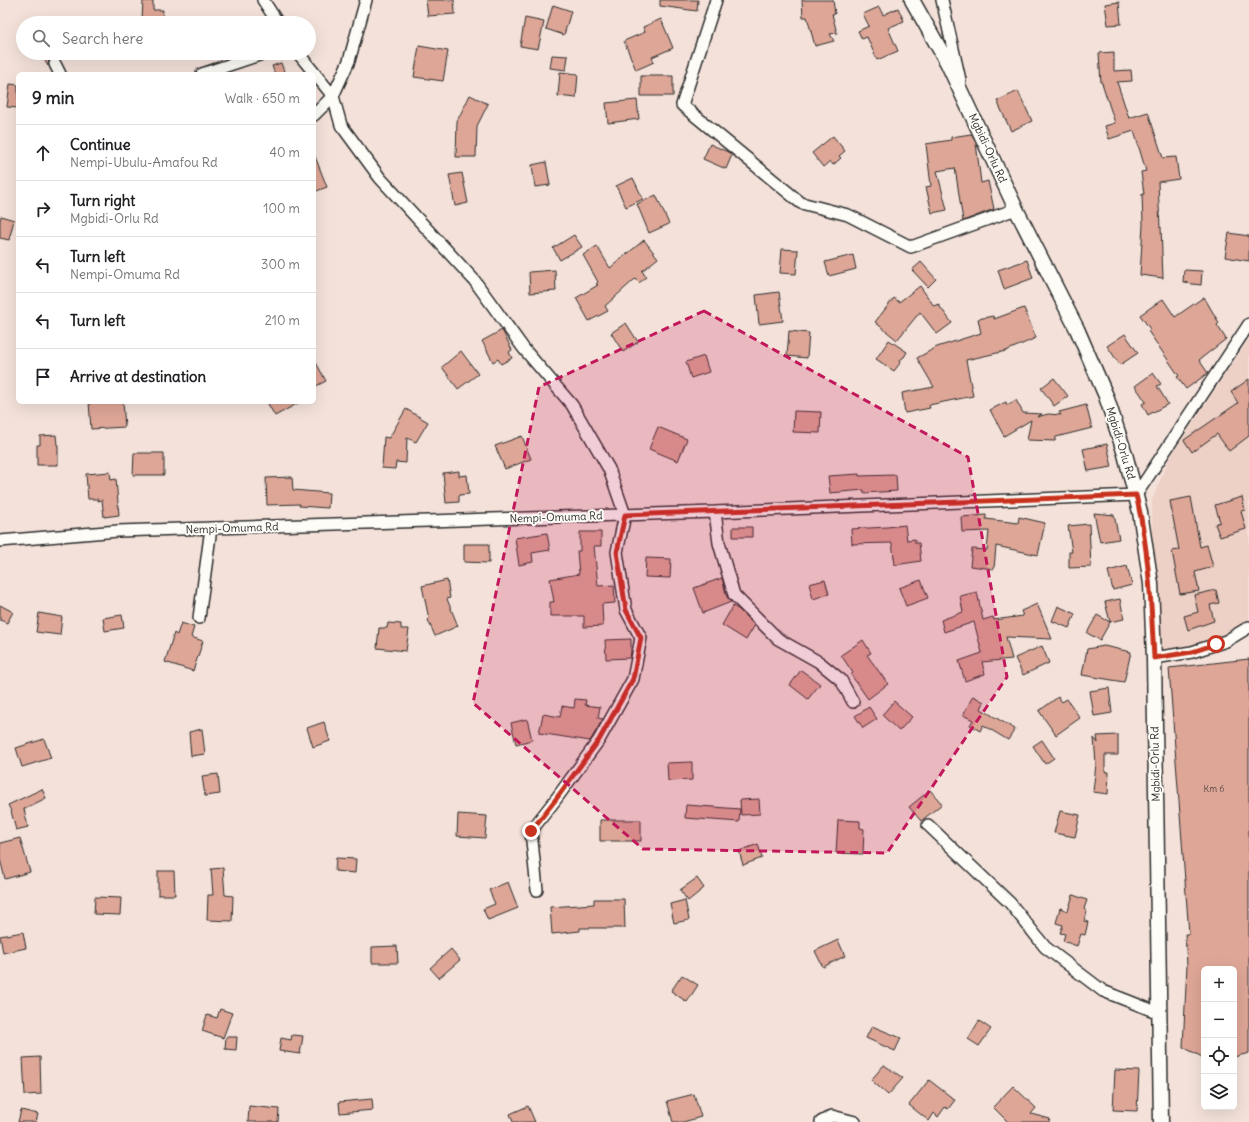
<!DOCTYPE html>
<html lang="en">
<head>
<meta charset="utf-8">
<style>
  body { margin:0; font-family:Delius,sans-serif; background:#f6f6f6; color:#202124 }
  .controls { position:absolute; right:12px; bottom:12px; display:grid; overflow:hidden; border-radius:6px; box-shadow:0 4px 16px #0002 }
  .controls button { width:36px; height:36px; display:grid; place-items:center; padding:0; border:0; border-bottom:1px solid #e0e0e0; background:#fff; color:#202124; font:20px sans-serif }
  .stop { position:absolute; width:12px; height:12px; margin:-9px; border:3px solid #c8321e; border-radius:50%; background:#fff }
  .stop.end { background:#c8321e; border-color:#fff; box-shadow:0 1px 4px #0008 }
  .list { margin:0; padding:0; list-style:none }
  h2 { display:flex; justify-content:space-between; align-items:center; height:52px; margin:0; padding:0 16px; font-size:17px }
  h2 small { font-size:13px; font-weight:400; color:#757577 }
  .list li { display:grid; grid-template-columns:26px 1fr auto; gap:12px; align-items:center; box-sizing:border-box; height:56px; padding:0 16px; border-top:1px solid #e0e0e0 }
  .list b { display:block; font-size:15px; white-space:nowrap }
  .list p { margin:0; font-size:13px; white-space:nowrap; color:#757577 }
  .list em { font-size:13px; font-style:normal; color:#757577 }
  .icon { flex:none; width:22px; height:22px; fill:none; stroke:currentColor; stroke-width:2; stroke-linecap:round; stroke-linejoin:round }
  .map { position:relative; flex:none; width:1249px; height:1122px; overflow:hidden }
  .search { position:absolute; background:#fff; box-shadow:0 4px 16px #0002; left:16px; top:16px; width:300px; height:44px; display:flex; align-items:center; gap:10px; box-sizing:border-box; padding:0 14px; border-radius:22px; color:#757577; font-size:15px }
  .panel { position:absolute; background:#fff; box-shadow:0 4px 16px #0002; left:16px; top:72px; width:300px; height:332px; border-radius:6px }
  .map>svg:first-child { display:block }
  .built { fill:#edd0c6 }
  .building { fill:#dea697; stroke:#2b2b2b }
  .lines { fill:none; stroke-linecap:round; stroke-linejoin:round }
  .minor-casing { stroke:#2b2b2b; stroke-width:14 }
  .major-casing { stroke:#2b2b2b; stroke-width:17 }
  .minor { stroke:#fdfcf7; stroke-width:11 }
  .major { stroke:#fdfcf7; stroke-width:14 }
  .route { stroke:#c8321e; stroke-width:5 }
  .marked { fill:#c2185b; fill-opacity:0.2; stroke:#c2185b; stroke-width:3; stroke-dasharray:8 5; stroke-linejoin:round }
  .labels { text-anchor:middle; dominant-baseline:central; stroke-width:4; stroke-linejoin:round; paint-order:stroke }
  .number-label { font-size:9px; fill:#584a46 }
  .street-label { font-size:11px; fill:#2b2b2b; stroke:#fdfcf7 }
</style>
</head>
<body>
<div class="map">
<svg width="1249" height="1122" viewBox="0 0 1249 1122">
  <rect width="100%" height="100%" fill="#f4e2da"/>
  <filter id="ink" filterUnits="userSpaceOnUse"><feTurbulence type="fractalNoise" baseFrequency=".025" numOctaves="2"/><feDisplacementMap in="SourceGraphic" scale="8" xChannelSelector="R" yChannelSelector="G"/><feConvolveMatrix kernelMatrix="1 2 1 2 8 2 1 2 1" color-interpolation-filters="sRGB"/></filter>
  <g filter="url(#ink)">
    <!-- built -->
    <path class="built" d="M1249,339V626L1217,644L1154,658L1152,500L1169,459Z"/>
    <!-- building -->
    <path class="building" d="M426,0H454L455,14L428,16Z
      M660,0H698L697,11L660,6Z
      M802,0H833L835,14H832L837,33L830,34L834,41L815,46L807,17H803Z
      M143,1H153V10H163L162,19H142Z
      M1119,2L1121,24L1108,25L1105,4Z
      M553,5L571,11L564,35L546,29Z
      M879,7L883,15L898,8L904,21L888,28L898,51L877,60L867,37L862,39L858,31L869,26L863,14Z
      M525,18L544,22L538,49L520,46Z
      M661,19L673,48L652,57L654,62L636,70L624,41L645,32L643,27Z
      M419,46L448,51L443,81L414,77Z
      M1114,52V71L1131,70L1132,81L1117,82L1129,118L1148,112L1163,158L1176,157L1179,179L1158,182L1160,228L1161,227L1163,278L1140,275L1143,225L1142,194H1144L1141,172L1146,171L1134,131L1109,139L1105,126L1115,123L1102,83H1101L1099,53Z
      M40,53H68L59,59L56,57L52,58L49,60L48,66Z
      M552,55L568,56L566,70L550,68Z
      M281,63L285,74H275L272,66Z
      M560,72L578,74L576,98L558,96Z
      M641,76H673V96H641Z
      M10,84L18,85V108L7,107Z
      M1018,91L1032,121L1011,131L997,101Z
      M470,95L488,104L477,126L476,157H456L457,121Z
      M637,100L639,119L608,123L606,103Z
      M971,134L976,143L981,183L988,181L994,209L963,221L955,168L937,171L947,210L932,213L926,187L931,186L926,144L951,140V137Z
      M833,136L845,151L839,156L841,158L833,165L830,161L823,167L812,153Z
      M710,144L728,152L732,155L726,169L703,159Z
      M314,154L327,187L314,192Z
      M546,162L550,185L535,187L532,165Z
      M462,173L468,203L455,206L449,175Z
      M633,178L643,199L626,207L616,186Z
      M656,195L669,224L649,233L637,204Z
      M1,216L14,220L9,240L0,238V221Z
      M1229,233L1249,236V261L1225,257Z
      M574,235L582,247L560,260L553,248Z
      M644,240L658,258L642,271L646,277L639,283L635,279L605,306L608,311L589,321L576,298L598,285L596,284L598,282L583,255L597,246L610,268Z
      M782,249L798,250L796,274L780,273Z
      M853,255L856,269L829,276L825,262Z
      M1027,260L1033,278L1004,289L998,270Z
      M921,262L936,279L928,287L912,270Z
      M555,270L556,291L530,293L529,272Z
      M1184,270L1202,271L1201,285L1185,283L1187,282H1183Z
      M920,286L934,306L938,304L952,323L937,334L920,312L897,340L875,322L894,298L899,302Z
      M779,292L783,321L759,324L756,295Z
      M1204,297L1219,323L1217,325L1226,339L1199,360L1208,373L1186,389L1177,377L1179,376L1148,331L1150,329L1140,315L1163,299L1175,317Z
      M1024,308L1036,338L1006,351L966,360L973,396L929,405L930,408L905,413L902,393L934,387L917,358L937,347L981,333L978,319L993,316L994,319Z
      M626,323L638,342L623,352L611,333Z
      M502,330L512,350L509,352L512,358L501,364L498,359L493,362L482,341Z
      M789,331L809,333L807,358L787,356Z
      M1125,334L1138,353L1120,365L1107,346Z
      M889,340L907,352L904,357L900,360L901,362L894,371L876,359Z
      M461,351L478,374L458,389L442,367Z
      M704,356L709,372L691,378L686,362Z
      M314,359L326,381L314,387Z
      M1153,373L1161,384L1157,386L1168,404L1148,415L1142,404L1146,402L1135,386Z
      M1054,378L1068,396L1054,406L1041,388Z
      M1249,379V436L1229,451L1217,434L1192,452L1184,440L1238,403L1231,392Z
      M1016,400L1023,413L1042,414L1037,417L1048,414L1061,415L1059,412L1086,405L1092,428L1056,437L1055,441L1027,440L1031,420L1004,436L990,410L1006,402L1007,405Z
      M89,402H123L125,427L91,429Z
      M267,402H300L275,416Z
      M406,409L428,422L416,442L407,438L406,463L396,462L395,469L382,468L384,437L389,438Z
      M794,411L821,412L820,433L793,432Z
      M658,427L687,439L678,461L649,449Z
      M56,435L57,445H58V465H37V445H40V436Z
      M522,436L531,459L505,469L495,446Z
      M1107,444L1112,467L1088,471L1083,449Z
      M134,453H164V475H133Z
      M459,471V476L467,475L469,494L459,495V502L446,503L443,473Z
      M110,472L111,480L116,479L119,515L104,517L102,500L98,501V499H88L86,474Z
      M859,474V476L896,475L897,491L864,493V490L830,493L828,476Z
      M292,477L293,490L329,493L328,508L299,506L300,504L267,505L266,478Z
      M1191,497L1200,547L1207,545L1213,567L1195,572L1199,591L1180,594L1172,551L1179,550L1170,501Z
      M1242,497L1245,510L1241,511L1246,529L1220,537L1215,524L1220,522L1215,505Z
      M1094,513L1114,515L1119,539L1100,542Z
      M986,515V519L1018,523L1019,517L1045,523L1038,555L996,546L994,569L970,566L972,549L987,550L989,531L962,532L961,517Z
      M1089,524L1091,567L1069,568V552H1072L1068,526Z
      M905,525L907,540L915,539V543H919L921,561L895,565L892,543L852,544L851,529L887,527Z
      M733,527H752V537H733Z
      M580,532H601V546H594L598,586L614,585L615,603L602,604L603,626L584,627V616H550V602H554L550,579L579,574L577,551H580Z
      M547,533L550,550L532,553L533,562L519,565L515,538Z
      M464,544H489V563L464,562Z
      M646,558L671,559L670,578L645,577Z
      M1127,566L1132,585L1113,590L1108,571Z
      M722,578L727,597L731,602L703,613L694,588Z
      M447,580L450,598L447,599L458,626L435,636L428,620L429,619L422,586Z
      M825,580L829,594L813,599L809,584Z
      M921,580L928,598L906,606L899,588Z
      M1216,590L1219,603L1210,605L1214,621L1188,630L1184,616L1198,612L1194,595Z
      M977,592L983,620L993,617L994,620L1023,616L1021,611L1037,604L1052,639L1006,637L1012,659L982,662L985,674L965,681L959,661L982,653L974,622L944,632L941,620L963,612L960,596Z
      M1120,599L1124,619L1110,622L1105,602Z
      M0,605L13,612L7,623L0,620Z
      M733,606L738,609L755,625L746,640L722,625Z
      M1058,606L1075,614L1069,628L1052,621Z
      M39,613L62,617L60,635L36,632Z
      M122,615L124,628L105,631L103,618Z
      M1097,615L1110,622L1100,640L1087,633Z
      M181,623L194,627L191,637L203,641L193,671L165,662L174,633L177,635Z
      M388,623L401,624V629H409L406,651L377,648L379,628H387Z
      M631,639V651L630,658L606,659L605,640Z
      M863,640L871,653L867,655L888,684L868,699L851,675L853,673L841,655Z
      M1042,646L1049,663L1023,675L1015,658Z
      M1104,646L1131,652L1124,682L1082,675L1087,649Z
      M1249,659V1053L1234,1057V969H1204V1058L1183,1047L1187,965L1185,934H1189L1169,668Z
      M801,670L820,684L808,699L790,685Z
      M1109,688L1112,713L1094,716L1090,691Z
      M973,696L984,702L981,709L1015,729L1008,740L983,725L980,731L970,725L973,720L963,715Z
      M1058,697L1062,702L1067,699L1080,718L1056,735L1039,711Z
      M575,699L586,700L585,705L600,707L598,718L603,719L590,741L539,733L543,714L560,717L562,706L574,708Z
      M894,701L912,717L899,731L882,715Z
      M869,707L877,719L863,728L855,716Z
      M527,719L532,740L516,744L511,723Z
      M324,722L330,741L313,747L307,728Z
      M202,729L205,754L191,756L189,732Z
      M1118,735V755H1105V772H1109L1108,794L1093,792L1096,764L1094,738L1098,743L1097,736Z
      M44,739L51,758L22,767L16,748Z
      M1042,740L1054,758L1045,764L1033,746Z
      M692,762V780L668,781L667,763Z
      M218,774L220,794L205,796L202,776Z
      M42,789L46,798L24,809L28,827L16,830L11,811L8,805Z
      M930,790L942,804L921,821L909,807Z
      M759,799L760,814L741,815L740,800Z
      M686,805L740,809L739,822L685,818Z
      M1060,811L1080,815L1075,837L1054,833Z
      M458,814L487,816L485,838L457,836Z
      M600,820H641V841H600Z
      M838,820L860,821V828L864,829L863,854L836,853Z
      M20,838L30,872L5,879L0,859V843Z
      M758,844L762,858L743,865L739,851Z
      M336,858L356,859L355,873L335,871Z
      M223,868L225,895L233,896L232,921L207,920L208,895H213L211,869Z
      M158,871H174L175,895H158Z
      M697,878L704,888L688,901L680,890Z
      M508,882L518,908L488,920L483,909L495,904L489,890Z
      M1073,895L1087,900L1084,909L1087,912L1084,921L1088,922L1085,935L1081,934L1077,946L1063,941L1065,934L1060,933L1063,925L1056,923L1060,908L1068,911Z
      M95,897L121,898L120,915L94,914Z
      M594,899H624L625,928H580V931L552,934L550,907L594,904Z
      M685,900L689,920L674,923L670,904Z
      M23,932L26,948L3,953L0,936Z
      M838,940L845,956L823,967L815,951Z
      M397,946L398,963H372V947Z
      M451,949L460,960L439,978L430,968Z
      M682,975L698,985L687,1002L671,991Z
      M220,1009L232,1013L223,1038L202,1031L207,1015L217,1018Z
      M979,1021L991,1029L979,1046L968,1039Z
      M872,1026L901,1038L895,1051L866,1038Z
      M292,1035L303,1036L300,1054L279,1051L281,1038L291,1040Z
      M226,1037H237L236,1050L225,1049Z
      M40,1057L41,1094L25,1095L23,1058Z
      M884,1065L903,1078L888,1095L871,1080Z
      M1115,1070L1139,1071L1137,1111L1113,1110Z
      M929,1080L955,1100L948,1109L945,1107L938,1117L934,1113L929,1121L909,1105Z
      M1013,1086L1036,1108L1031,1114L1050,1119L1049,1122H1008L993,1107Z
      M694,1094L701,1117L683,1122H673L667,1101Z
      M372,1099L373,1110L340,1113L339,1102Z
      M249,1106L279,1109L278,1122H248Z
      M528,1106L535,1122H513L510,1114Z
      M21,1110L38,1114L36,1122H18Z"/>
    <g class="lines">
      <!-- minor casing -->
      <g class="minor-casing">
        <path id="minor" d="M263,0L278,23
          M716,0L682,105L801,203L848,215L911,247L1016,209
          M942,0L960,80
          M298,53L333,96L341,125L380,178L474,280L524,349L572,405L609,469L625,515L617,552L626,610L641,638L633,679L599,740L556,799L531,831L537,890
          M55,64L60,74
          M202,74L265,53
          M314,115L333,96L349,61L366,0
          M715,512L719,543L734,595L778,639L819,662L841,680L853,702
          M0,541L118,531L715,512L1136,495L1249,324
          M199,618L211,528
          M1154,658L1192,652L1226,641L1249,627
          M928,825L1010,903L1045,947L1103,991L1159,1013
          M821,1122L832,1116L855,1122"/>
      </g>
      <!-- major casing -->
      <g class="major-casing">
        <path id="major" d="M912,0L947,62L1016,209L1077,329L1106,396L1125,454L1140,512L1151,584L1154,658L1161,1122"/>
      </g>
      <!-- minor -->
      <use href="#minor" class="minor"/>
      <!-- major -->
      <use href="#major" class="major"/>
    </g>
  </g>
  <g class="lines" filter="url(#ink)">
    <!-- route -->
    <path class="route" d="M531,831L556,799L599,740L633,679L641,638L626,610L617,552L625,515L1136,495C1149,548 1151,603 1154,658L1192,652L1216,644"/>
  </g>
  <!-- marked area -->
  <path class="marked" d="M704,311L968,457L1007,677L887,853L643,849L473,703L539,387Z"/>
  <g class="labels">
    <!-- number labels -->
    <g class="number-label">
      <text x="1214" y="788">Km 6</text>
    </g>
    <!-- street labels -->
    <g class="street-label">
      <text transform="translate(988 148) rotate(65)">Mgbidi-Orlu Rd</text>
      <text transform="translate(1121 443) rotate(73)">Mgbidi-Orlu Rd</text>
      <text transform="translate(556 517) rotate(-2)">Nempi-Omuma Rd</text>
      <text transform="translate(232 528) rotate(-2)">Nempi-Omuma Rd</text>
      <text transform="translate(1155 764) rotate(-91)">Mgbidi-Orlu Rd</text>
    </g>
  </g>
</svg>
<div class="controls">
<button>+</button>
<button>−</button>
<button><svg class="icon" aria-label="locate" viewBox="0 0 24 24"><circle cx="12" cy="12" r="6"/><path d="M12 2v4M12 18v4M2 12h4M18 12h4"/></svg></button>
<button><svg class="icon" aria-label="layers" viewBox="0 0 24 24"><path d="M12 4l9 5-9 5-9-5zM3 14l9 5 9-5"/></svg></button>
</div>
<div class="stop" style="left:1216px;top:644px"></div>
<div class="stop end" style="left:531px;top:831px"></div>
<div class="search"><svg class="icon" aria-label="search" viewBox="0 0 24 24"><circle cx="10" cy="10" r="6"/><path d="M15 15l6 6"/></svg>Search here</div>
<section class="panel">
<h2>9 min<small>Walk · 650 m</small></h2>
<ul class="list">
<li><svg class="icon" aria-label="ahead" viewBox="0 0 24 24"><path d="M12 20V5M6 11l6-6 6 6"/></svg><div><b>Continue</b><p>Nempi-Ubulu-Amafou Rd</p></div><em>40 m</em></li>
<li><svg class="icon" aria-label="right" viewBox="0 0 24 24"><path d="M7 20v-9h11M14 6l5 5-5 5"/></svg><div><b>Turn right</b><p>Mgbidi-Orlu Rd</p></div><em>100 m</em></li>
<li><svg class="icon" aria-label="left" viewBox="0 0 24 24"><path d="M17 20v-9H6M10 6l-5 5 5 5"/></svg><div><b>Turn left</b><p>Nempi-Omuma Rd</p></div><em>300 m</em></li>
<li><svg class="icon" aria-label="left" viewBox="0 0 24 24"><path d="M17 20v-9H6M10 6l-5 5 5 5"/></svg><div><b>Turn left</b></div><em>210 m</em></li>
<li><svg class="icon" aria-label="arrive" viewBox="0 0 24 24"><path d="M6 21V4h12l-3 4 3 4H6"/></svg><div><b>Arrive at destination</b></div></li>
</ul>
</section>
</div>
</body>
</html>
